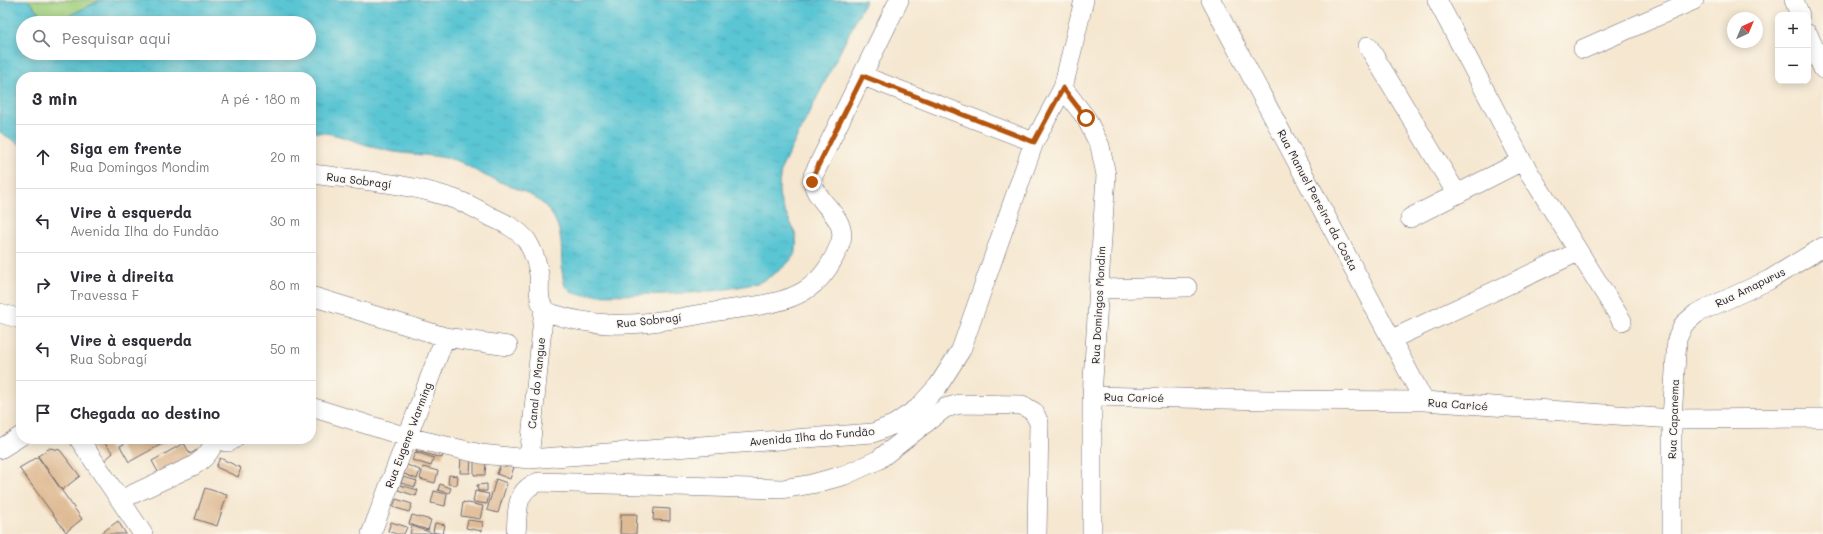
<!DOCTYPE html>
<html lang="pt">
<head>
<meta charset="utf-8">
<style>
  body { margin:0; font-family:Mali,sans-serif; background:#f7f7f7; color:#2b2b33 }
  .controls { position:absolute; right:12px; top:12px; display:grid; overflow:hidden; border-radius:8px; box-shadow:0 2px 10px #0003 }
  .controls button { width:36px; height:36px; display:grid; place-items:center; padding:0; border:0; border-bottom:1px solid #e1e1e2; background:#fff; color:#2b2b33; font:20px sans-serif }
  .compass { position:absolute; left:1727px; top:12px; width:36px; height:36px; border-radius:50%; background:#fff; box-shadow:0 2px 10px #0003; rotate:44deg }
  .stop { position:absolute; width:12px; height:12px; margin:-9px; border:3px solid #b45309; border-radius:50%; background:#fff }
  .stop.end { background:#b45309; border-color:#fff; box-shadow:0 1px 4px #0008 }
  .list { margin:0; padding:0; list-style:none }
  h2 { display:flex; justify-content:space-between; align-items:center; height:52px; margin:0; padding:0 16px; font-size:17px }
  h2 small { font-size:13px; font-weight:400; color:#7c7c81 }
  .list li { display:grid; grid-template-columns:26px 1fr auto; gap:12px; align-items:center; box-sizing:border-box; height:64px; padding:0 16px; border-top:1px solid #e1e1e2 }
  .list b { display:block; font-size:15px; white-space:nowrap }
  .list p { margin:0; font-size:13px; white-space:nowrap; color:#7c7c81 }
  .list em { font-size:13px; font-style:normal; color:#7c7c81 }
  .icon { flex:none; width:22px; height:22px; fill:none; stroke:currentColor; stroke-width:2; stroke-linecap:round; stroke-linejoin:round }
  .map { position:relative; flex:none; width:1823px; height:534px; overflow:hidden }
  .search { position:absolute; background:#fff; box-shadow:0 2px 10px #0003; left:16px; top:16px; width:300px; height:44px; display:flex; align-items:center; gap:10px; box-sizing:border-box; padding:0 14px; border-radius:22px; color:#7c7c81; font-size:15px }
  .panel { position:absolute; background:#fff; box-shadow:0 2px 10px #0003; left:16px; top:72px; width:300px; height:372px; border-radius:16px }
  .map>svg:first-child { display:block }
  .pitch { fill:#a1d07f; stroke:#62795d }
  .water { fill:url(#water-ripples); stroke:#3e7487; fill-rule:evenodd }
  .building { fill:#dfbb95 }
  .lines { fill:none; stroke-linecap:round; stroke-linejoin:round }
  .minor-casing { stroke:#6c676f; stroke-width:20 }
  .minor { stroke:#fff; stroke-width:19 }
  .route { stroke:#b45309; stroke-width:5 }
  .labels { text-anchor:middle; dominant-baseline:central; stroke-width:3; stroke-linejoin:round; paint-order:stroke }
  .street-label { font-size:11px; fill:#22223b; stroke:#fbf7ec }
</style>
</head>
<body>
<div class="map">
<svg width="1823" height="534" viewBox="0 0 1823 534">
  <defs>
    <pattern id="water-ripples" width="26" height="14" patternUnits="userSpaceOnUse"><rect width="26" height="14" fill="#5ac5d3"/><path d="M2 4q2-2 4 0t4 0M15 11q2-2 4 0t4 0" fill="none" stroke="#4ea9b6"/></pattern>
  </defs>
  <rect width="100%" height="100%" fill="#fbf7ec"/>
  <filter id="ink" filterUnits="userSpaceOnUse"><feTurbulence type="fractalNoise" baseFrequency=".025" numOctaves="2"/><feDisplacementMap in="SourceGraphic" scale="8" xChannelSelector="R" yChannelSelector="G"/><feConvolveMatrix kernelMatrix="1 2 1 2 8 2 1 2 1" color-interpolation-filters="sRGB"/></filter>
  <filter id="wash" filterUnits="userSpaceOnUse"><feTurbulence type="fractalNoise" baseFrequency=".012" numOctaves="4" result="noise"/><feDisplacementMap in="SourceGraphic" scale="16" xChannelSelector="R" yChannelSelector="G"/><feGaussianBlur stdDeviation="0.9" result="paint"/><feColorMatrix in="noise" values="0 0 0 0 0 0 0 0 0 0 0 0 0 0 0 0 0 1.4 0 .05"/><feComposite in="paint" operator="in"/></filter>
  <g filter="url(#wash)">
    <rect width="100%" height="100%" fill="#f5e7d0"/>
    <!-- pitch -->
    <path class="pitch" d="M28,0H101L60,20L51,22L41,15Z"/>
    <!-- water -->
    <path class="water" d="M0,0H28L41,15L51,22L60,20L101,0H866L781,169C780,180 777,191 781,202C787,221 801,232 795,253C791,264 767,280 757,283C700,297 639,294 581,295L571,292L565,286C557,261 568,237 551,213C535,190 504,186 480,173C470,168 462,161 451,159C429,154 406,155 384,150C358,144 340,132 311,132V77H21V145L0,132ZM23,23H309V53H23Z"/>
    <g id="blocks">
      <!-- building -->
      <path class="building" d="M95,439H101L113,453L104,461L89,444Z
        M133,439H171L129,462L120,446Z
        M184,443L190,454L197,450L200,457L162,479L152,461Z
        M418,443L444,450L442,458L416,451Z
        M50,448L60,450L80,476L62,490L38,456Z
        M415,452L434,458L431,466L412,460Z
        M38,457L82,519L66,532L19,468Z
        M461,457L471,458L470,473H460Z
        M220,458L241,468L238,477L216,467Z
        M474,460L486,461L485,475H474Z
        M501,463L514,467L510,479L497,474Z
        M407,465L420,470L417,479L404,474Z
        M423,467L438,471L435,483L420,479Z
        M449,475L458,476L457,485L448,484Z
        M403,477L417,481L415,487L401,483Z
        M496,479L507,483L498,513L487,510Z
        M440,484L451,488L449,493L438,490Z
        M487,484V491H478L477,485Z
        M400,485L418,490L416,496L398,490Z
        M205,488L227,495L217,526L195,519Z
        M434,491L447,494L445,506L431,503Z
        M475,491L489,494L487,504L473,502Z
        M396,499L412,504L409,512L393,507Z
        M463,502L483,506L480,519L461,516Z
        M654,508L670,509V521L653,520Z
        M621,514H637L636,534H620Z
        M412,515L431,520L428,530L409,524Z
        M468,520L483,522L482,531L466,528Z
        M118,521L126,534H100Z
        M391,522L407,527L404,534H396L388,531Z
        M435,523L445,525L443,534L433,532Z
        M412,526L435,534H410Z"/>
    </g>
  </g>
  <g filter="url(#ink)">
    <use href="#blocks" fill-opacity="0" stroke="#6c676f" stroke-width="1"/>
    <g class="lines">
      <!-- minor casing -->
      <g class="minor-casing">
        <path id="minor" d="M1211,0L1424,401
          M1437,0L1522,161L1622,321
          M1794,0L1800,15
          M1808,34L1823,69
          M1368,46L1457,194
          M1583,49L1694,0
          M863,76L1034,142
          M1063,88L1086,118L1100,146L1106,175L1092,396V534
          M311,174C360,180 411,183 457,200C468,204 479,210 489,216C503,222 518,229 527,241C533,251 537,262 539,274C541,289 534,307 553,314C571,320 591,323 609,324C646,326 689,316 725,310C751,306 781,305 804,291C821,281 833,262 840,244C851,216 810,202 813,176L899,0
          M1410,218L1522,161
          M1099,289L1187,287
          M311,296L445,337L508,346
          M0,313L21,319
          M1392,339L1578,252
          M1092,396L1267,400L1424,401L1672,419L1823,418
          M311,407L407,437L481,454L529,459L873,433L895,424L918,408L938,386L961,350L1034,142L1063,88L1084,0
          M79,439L143,534
          M215,440L229,442L234,439
          M0,449L21,436
          M529,459L544,308
          M120,500L193,466C204,459 211,452 215,439
          M371,534L445,337
          M516,534C518,512 514,490 539,482L782,489L812,484L845,475L878,460L945,408L960,404L1022,405L1034,412L1039,423L1037,534
          M1672,534V419L1677,339L1684,324L1697,313L1769,280L1823,247"/>
      </g>
      <!-- minor -->
      <use href="#minor" class="minor"/>
    </g>
  </g>
  <g class="lines" filter="url(#ink)">
    <!-- route -->
    <path class="route" d="M812,182L813,176L863,76L1034,142L1063,88L1086,118"/>
  </g>
  <g class="labels">
    <!-- street labels -->
    <g class="street-label">
      <text transform="translate(359 180) rotate(7)">Rua Sobragí</text>
      <text transform="translate(1318 200) rotate(62)">Rua Manuel Pereira da Costa</text>
      <text transform="translate(1750 287) rotate(-26)">Rua Amapurus</text>
      <text transform="translate(1098 305) rotate(-87)">Rua Domingos Mondim</text>
      <text transform="translate(649 320) rotate(-6)">Rua Sobragí</text>
      <text transform="translate(536 383) rotate(-84)">Canal do Mangue</text>
      <text transform="translate(1134 397) rotate(1)">Rua Caricé</text>
      <text transform="translate(1458 404) rotate(4)">Rua Caricé</text>
      <text transform="translate(1673 419) rotate(-88)">Rua Capanema</text>
      <text transform="translate(408 435) rotate(-69)">Rua Eugene Warming</text>
      <text transform="translate(812 436) rotate(-5)">Avenida Ilha do Fundão</text>
    </g>
  </g>
</svg>
<div class="controls">
<button>+</button>
<button>−</button>
</div>
<svg class="compass" viewBox="-18 -18 36 36"><path d="M0-13l5 13h-10z" fill="#e53935"/><path d="M0 13l5-13h-10z" fill="#7c7c81"/></svg>
<div class="stop" style="left:1086px;top:118px"></div>
<div class="stop end" style="left:812px;top:182px"></div>
<div class="search"><svg class="icon" aria-label="search" viewBox="0 0 24 24"><circle cx="10" cy="10" r="6"/><path d="M15 15l6 6"/></svg>Pesquisar aqui</div>
<section class="panel">
<h2>3 min<small>A pé · 180 m</small></h2>
<ul class="list">
<li><svg class="icon" aria-label="ahead" viewBox="0 0 24 24"><path d="M12 20V5M6 11l6-6 6 6"/></svg><div><b>Siga em frente</b><p>Rua Domingos Mondim</p></div><em>20 m</em></li>
<li><svg class="icon" aria-label="left" viewBox="0 0 24 24"><path d="M17 20v-9H6M10 6l-5 5 5 5"/></svg><div><b>Vire à esquerda</b><p>Avenida Ilha do Fundão</p></div><em>30 m</em></li>
<li><svg class="icon" aria-label="right" viewBox="0 0 24 24"><path d="M7 20v-9h11M14 6l5 5-5 5"/></svg><div><b>Vire à direita</b><p>Travessa F</p></div><em>80 m</em></li>
<li><svg class="icon" aria-label="left" viewBox="0 0 24 24"><path d="M17 20v-9H6M10 6l-5 5 5 5"/></svg><div><b>Vire à esquerda</b><p>Rua Sobragí</p></div><em>50 m</em></li>
<li><svg class="icon" aria-label="arrive" viewBox="0 0 24 24"><path d="M6 21V4h12l-3 4 3 4H6"/></svg><div><b>Chegada ao destino</b></div></li>
</ul>
</section>
</div>
</body>
</html>
